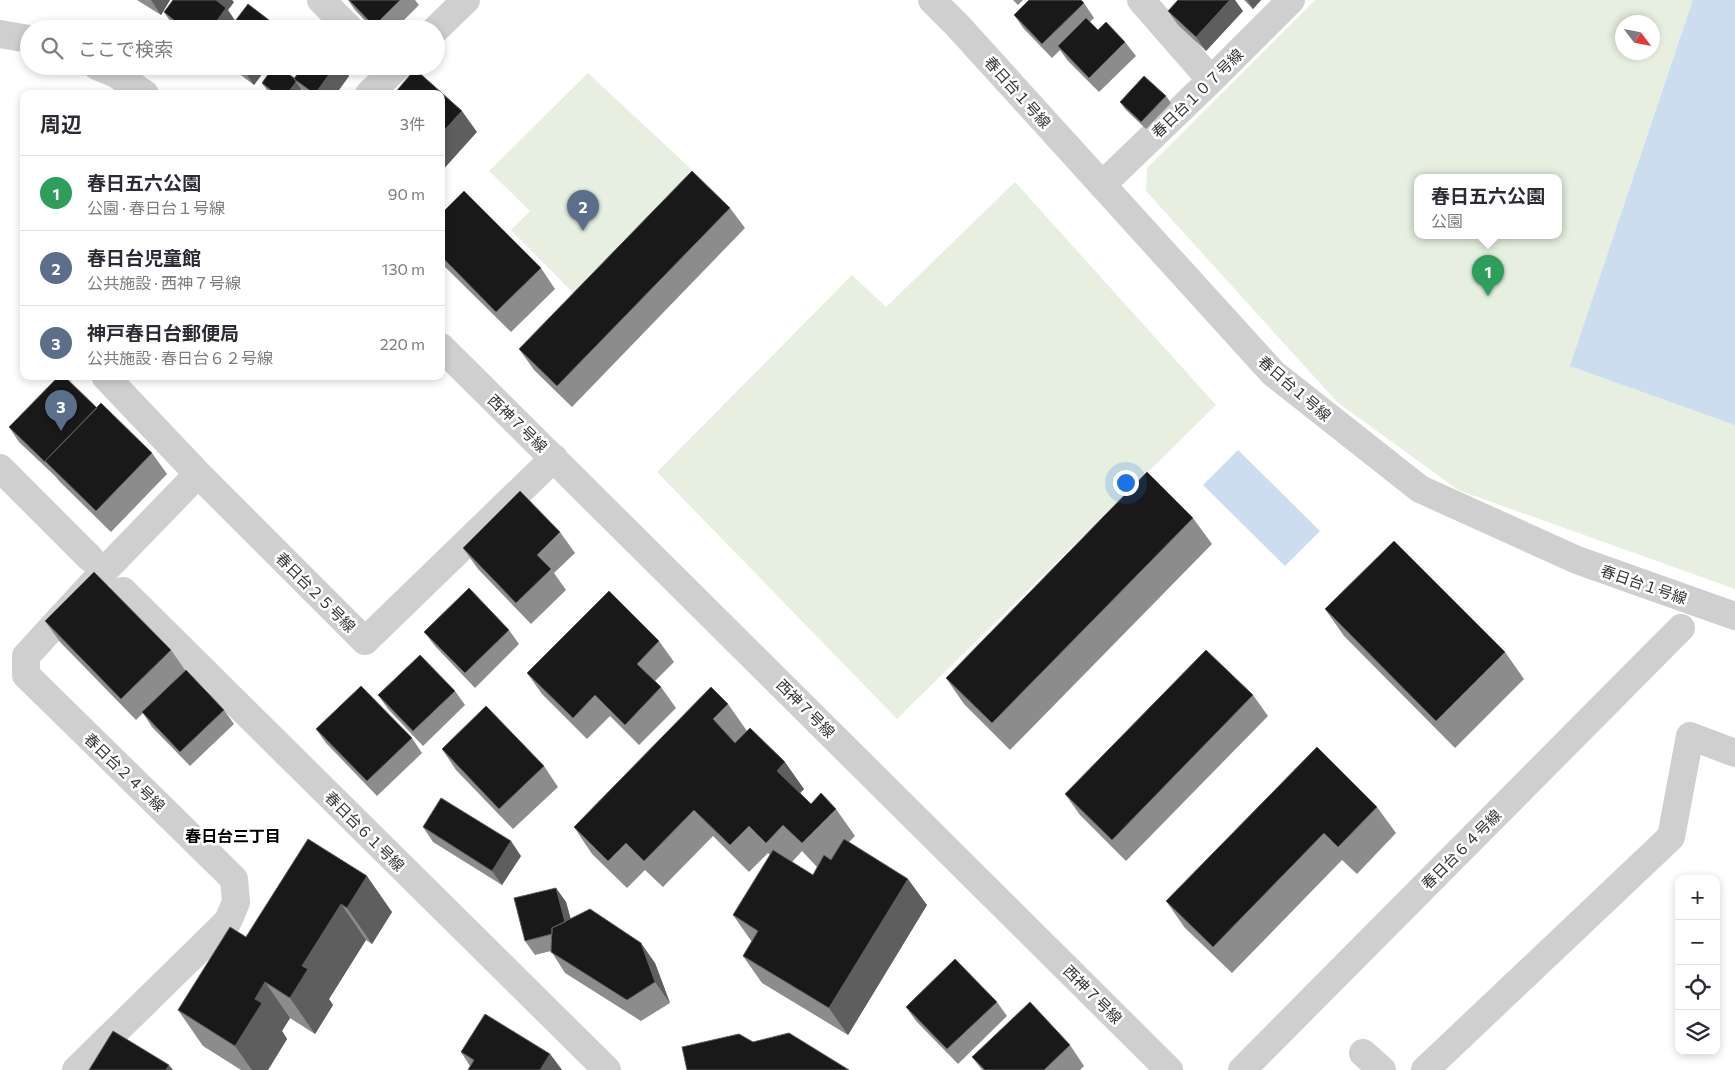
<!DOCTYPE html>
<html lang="ja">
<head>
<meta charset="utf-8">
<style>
  body { margin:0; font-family:Commissioner,"Noto Sans JP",sans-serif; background:#f2f2f3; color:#2b2b33 }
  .controls { position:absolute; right:15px; bottom:15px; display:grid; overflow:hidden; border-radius:10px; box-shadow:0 2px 8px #0003 }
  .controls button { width:45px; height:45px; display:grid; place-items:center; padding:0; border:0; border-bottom:1px solid #e1e1e2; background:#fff; color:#2b2b33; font:25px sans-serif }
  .compass { position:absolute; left:1615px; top:15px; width:45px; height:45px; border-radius:50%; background:#fff; box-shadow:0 2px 8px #0003; rotate:122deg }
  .you { position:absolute; left:1125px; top:482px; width:18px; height:18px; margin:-12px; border:4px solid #fff; border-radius:50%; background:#1a73e8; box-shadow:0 0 0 8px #1a73e833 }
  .badge { display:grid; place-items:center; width:32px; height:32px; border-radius:50%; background:#ee382f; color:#fff; font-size:16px; font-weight:700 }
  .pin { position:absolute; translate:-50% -41px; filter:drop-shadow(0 1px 2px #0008) }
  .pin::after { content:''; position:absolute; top:26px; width:18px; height:15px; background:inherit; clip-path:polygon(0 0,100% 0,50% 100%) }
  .popup { position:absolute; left:1414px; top:174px; width:148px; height:65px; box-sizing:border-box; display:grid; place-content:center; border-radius:10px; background:#fff; filter:drop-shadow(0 1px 4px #0005); font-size:16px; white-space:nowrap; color:#7c7c81 }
  .popup b { font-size:19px; color:#2b2b33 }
  .popup::after { content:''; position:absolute; left:50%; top:100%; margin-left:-10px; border:10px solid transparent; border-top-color:#fff }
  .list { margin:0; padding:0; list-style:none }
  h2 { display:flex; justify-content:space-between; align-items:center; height:65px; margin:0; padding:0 20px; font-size:21px }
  h2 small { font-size:16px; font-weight:400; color:#7c7c81 }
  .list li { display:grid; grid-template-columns:32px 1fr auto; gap:15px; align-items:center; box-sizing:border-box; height:75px; padding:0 20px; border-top:1px solid #e1e1e2 }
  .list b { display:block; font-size:19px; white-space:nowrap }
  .list p { margin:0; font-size:16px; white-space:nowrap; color:#7c7c81 }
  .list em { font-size:16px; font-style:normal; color:#7c7c81 }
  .icon { flex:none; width:28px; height:28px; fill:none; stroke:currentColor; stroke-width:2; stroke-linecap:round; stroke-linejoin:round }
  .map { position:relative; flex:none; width:1735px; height:1070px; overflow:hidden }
  .search { position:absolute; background:#fff; box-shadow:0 2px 8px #0003; left:20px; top:20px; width:425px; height:55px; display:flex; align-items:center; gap:12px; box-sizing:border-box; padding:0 18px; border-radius:28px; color:#7c7c81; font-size:19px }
  .panel { position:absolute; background:#fff; box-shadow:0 2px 8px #0003; left:20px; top:90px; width:425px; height:290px; border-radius:10px }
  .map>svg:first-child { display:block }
  .green { fill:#e6efe0; fill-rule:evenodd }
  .water { fill:#ccddef }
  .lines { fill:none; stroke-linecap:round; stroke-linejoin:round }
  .path { stroke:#cfcfcf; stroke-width:3; stroke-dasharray:2.5 2.5; stroke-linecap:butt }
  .minor { stroke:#cfcfcf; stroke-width:28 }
  .wall { fill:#8c8c8c; fill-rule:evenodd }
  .shaded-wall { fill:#5e5e5e }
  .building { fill:#191919; stroke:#5e5e5e }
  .labels { text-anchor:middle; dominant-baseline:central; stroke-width:5; stroke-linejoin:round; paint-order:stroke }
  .street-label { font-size:15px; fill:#323232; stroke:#fff }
  .neighbourhood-label { font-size:16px; font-weight:bold; fill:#000; stroke:#fff }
</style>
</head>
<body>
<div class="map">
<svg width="1735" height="1070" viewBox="0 0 1735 1070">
  <rect width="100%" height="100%" fill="#fff"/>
  <!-- green -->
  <path class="green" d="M1315,0H1735V589L1458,490L1337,402L1146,191L1147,168ZM1622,22H1652V52H1622ZM1418,177H1558V235H1418Z
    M588,73L705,182L585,305L511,230L530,211L489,171Z
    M1015,182L1216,405L897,719L657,472L852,275L886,307Z"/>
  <!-- water -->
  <path class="water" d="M1693,0H1735V425L1570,366Z
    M1238,450L1320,531L1285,566L1203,485Z"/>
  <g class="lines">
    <!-- path -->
    <path class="path" d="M66,384L74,376"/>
    <!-- minor -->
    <path class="minor" d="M321,0L350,29
      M932,0L957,25L1273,373L1420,489L1577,560L1735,616
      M1141,0L1211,80
      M436,29L466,0
      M0,34L29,39
      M97,66L116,74L145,94
      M369,94L398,66
      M1102,185L1211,80L1291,0
      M441,347L1169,1070
      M105,376L198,474L365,641L554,458
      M0,468L90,558
      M123,591L607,1070
      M1363,1053L1382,1070
      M76,1070L228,921L236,902L234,879L26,675V656L104,571L198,474
      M1242,1070L1681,628
      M1425,1070L1671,837L1690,736L1735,753"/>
  </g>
  <!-- wall -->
  <path class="wall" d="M137,0H170L161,15Z
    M348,0H415L419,5L395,29H373L355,10Z
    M1013,0H1023L1018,5Z
    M1244,0H1261L1253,9Z
    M234,2L228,10L235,21L279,29H177L174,27L164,12Z
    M1084,3L1094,18L1090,22L1098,30L1125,42L1136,56L1099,92L1068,61L1060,50L1052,58L1024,29L1014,15Z
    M1168,11H1243L1206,51L1178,25Z
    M229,66H268L254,85Z
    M290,66H342L349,76L336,94H305L301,89L298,94H271L267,90L262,83L294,78L297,75Z
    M1166,96L1171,103L1146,129L1125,109L1120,102Z
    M730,208L745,228L572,407L534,370L519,349Z
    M441,214L541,268L555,289L511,332L441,263Z
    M97,408L152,453L167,474L111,532L60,482L55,476L19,442L9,427Z
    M1193,518L1212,544L1010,750L964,704L946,678Z
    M560,532L575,553L554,573L566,590L531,624L478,569L463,548Z
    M1325,609L1505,652L1524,679L1455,748L1344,636Z
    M45,621L171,650L185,670L224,710L234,724L190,766L152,727L143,713L136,720L60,642Z
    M509,630L519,644L475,688L435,646L424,632Z
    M659,641L674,662L655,681L661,687L676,708L639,745L610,716L587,739L542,694L527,673Z
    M455,691L465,705L423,746L388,709L378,695Z
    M1253,695L1268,716L1126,861L1080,815L1065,794Z
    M728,704L747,731L735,743L804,789L800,793L811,804L836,809L855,836L849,842L927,905L848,1035L762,983L743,956L752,942L733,915L770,855L768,853L749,872L713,836L663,887L645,870L627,888L592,854L574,827ZM802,851L817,867L813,875L792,862Z
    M316,729L412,738L422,753L377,796L326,743Z
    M442,749L544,766L558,787L513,829L456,770Z
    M1377,807L1396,833L1357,874L1342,860L1232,973L1185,928L1166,901Z
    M423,827L521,856L502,885L433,842Z
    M308,839L392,912L372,944L366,940L329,999L333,1005L315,1034L290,1018L282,1031L287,1039L268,1070H241L203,1046L178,1010L246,937Z
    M556,888L566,902L571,919L655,963L670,1003L641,1021L565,973L551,951L535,955L525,941Z
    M997,1002L1007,1016L958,1064L916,1021L906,1007Z
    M1070,1045L1084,1066L1080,1070H982L972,1057Z
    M461,1052L550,1054L562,1070H468L470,1066Z"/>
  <!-- shaded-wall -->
  <path class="shaded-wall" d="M151,0H170L161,15Z
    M215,0H232L234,2L228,10L236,22L232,29H211Z
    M1230,0H1235L1243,11L1206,51L1196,37Z
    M1247,0H1261L1253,9Z
    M247,66H268L254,85L244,71Z
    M335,66H342L349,76L336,94H315Z
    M296,82L301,89L298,94H287Z
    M462,111L477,132L441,172V134Z
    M785,762L804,789L796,797L777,771Z
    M511,841L521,856L502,885L492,871Z
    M367,876L392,912L372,944L347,908Z
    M908,879L927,905L848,1035L829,1008Z
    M556,888L566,902L577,944L567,930Z
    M341,904L366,940L329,999L333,1005L315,1034L290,998L302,966Z
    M641,943L655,963L670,1003L655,982Z
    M265,982L290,1018L282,1031L287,1039L268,1070H252L235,1046L255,999Z
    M550,1054L562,1070H540Z
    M169,1065L173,1070H166Z"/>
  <!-- building -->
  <path class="building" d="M173,0H216L226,8L211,29H185L164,12Z
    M349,0H400L374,26Z
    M1029,0H1081L1084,3L1042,44L1014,15Z
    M1178,0H1230L1196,37L1168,11Z
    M248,4L278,27L276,29H229Z
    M1086,18L1098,30L1106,22L1125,42L1089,78L1058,46Z
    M238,66H247L244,71Z
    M274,66H277L294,78L296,82L287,94H276L262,83Z
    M295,66H335L315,94L294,79L300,70Z
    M415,69L462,111L441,134V94H394Z
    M1144,76L1166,96L1141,122L1120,102Z
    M692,171L730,208L557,386L519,349Z
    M464,191L541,268L496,312L441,256V214Z
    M59,376H64L97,408L45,461V462L9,427Z
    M101,403L152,453L96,511L45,461Z
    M1147,472L1193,518L992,723L946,678Z
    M520,491L560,532L537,555L551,569L516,603L463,548Z
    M1394,541L1505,652L1436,721L1325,609Z
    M94,572L171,650L121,699L45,621Z
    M469,588L509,630L465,673L424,632Z
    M609,591L659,641L637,664L661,687L625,725L595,695L573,718L527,673Z
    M1206,650L1253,695L1112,840L1065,794Z
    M420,655L455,691L413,731L378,695Z
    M186,670L224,710L180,752L142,712Z
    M361,686L412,738L367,781L316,729Z
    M711,687L728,704L713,719L735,743L750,728L785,762L777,771L807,800L811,804L821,793L836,809L802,843L783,825L766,843L749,826L730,845L694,810L644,861L626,843L608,861L574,827Z
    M486,706L544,766L499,809L442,749Z
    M1317,747L1377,807L1338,847L1324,833L1213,947L1166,901Z
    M441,798L511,841L492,871L423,827Z
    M308,839L367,876L347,908L341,904L302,966L308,969L290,998L265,982L255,999L262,1003L235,1046L178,1010L230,927L246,937Z
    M844,839L908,879L829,1008L743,956L758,931L733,915L773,850L813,875L824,855L831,860Z
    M556,888L565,922L552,928V934L525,941L514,898Z
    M590,909L641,943L655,982L627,1000L551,952L552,928Z
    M955,959L997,1002L947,1049L906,1007Z
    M1030,1002L1070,1045L1044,1070H985L972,1057Z
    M485,1014L550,1054L540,1070H468L474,1060L461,1052Z
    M113,1031L169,1065L166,1070H89Z
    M789,1033L849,1070H687L682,1047L739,1034L753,1042Z"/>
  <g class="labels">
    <!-- street labels -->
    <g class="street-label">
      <text transform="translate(1018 92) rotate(48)">春日台１号線</text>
      <text transform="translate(1197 93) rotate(-44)">春日台１０７号線</text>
      <text transform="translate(1295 388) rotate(41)">春日台１号線</text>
      <text transform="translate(518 423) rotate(44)">西神７号線</text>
      <text transform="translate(1644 584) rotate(19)">春日台１号線</text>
      <text transform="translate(316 592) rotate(45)">春日台２５号線</text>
      <text transform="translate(806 708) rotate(45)">西神７号線</text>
      <text transform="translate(125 772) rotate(44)">春日台２４号線</text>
      <text transform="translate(365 831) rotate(45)">春日台６１号線</text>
      <text transform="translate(1461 849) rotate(-45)">春日台６４号線</text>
      <text transform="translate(1093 994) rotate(45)">西神７号線</text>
    </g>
    <!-- neighbourhood labels -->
    <g class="neighbourhood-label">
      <text x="233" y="835">春日台三丁目</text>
    </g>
  </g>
</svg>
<div class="controls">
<button>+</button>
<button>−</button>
<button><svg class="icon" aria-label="locate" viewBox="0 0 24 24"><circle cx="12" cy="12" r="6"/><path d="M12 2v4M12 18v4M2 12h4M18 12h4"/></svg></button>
<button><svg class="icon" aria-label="layers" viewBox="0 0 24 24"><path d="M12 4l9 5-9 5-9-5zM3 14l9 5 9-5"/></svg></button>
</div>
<svg class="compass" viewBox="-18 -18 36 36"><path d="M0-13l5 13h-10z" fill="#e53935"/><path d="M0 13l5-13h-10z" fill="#7c7c81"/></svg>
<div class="you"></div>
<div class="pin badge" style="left:1488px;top:296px;background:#2e9e5b">1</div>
<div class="popup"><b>春日五六公園</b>公園</div>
<div class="pin badge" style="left:583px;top:231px;background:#5c6f8a">2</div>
<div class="pin badge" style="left:61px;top:431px;background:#5c6f8a">3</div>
<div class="search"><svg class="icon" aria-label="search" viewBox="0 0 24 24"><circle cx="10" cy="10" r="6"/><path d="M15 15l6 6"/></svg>ここで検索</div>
<section class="panel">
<h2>周辺<small>3件</small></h2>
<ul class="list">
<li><span class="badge" style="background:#2e9e5b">1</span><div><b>春日五六公園</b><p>公園 · 春日台１号線</p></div><em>90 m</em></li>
<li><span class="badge" style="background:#5c6f8a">2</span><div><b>春日台児童館</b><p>公共施設 · 西神７号線</p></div><em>130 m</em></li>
<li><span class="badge" style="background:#5c6f8a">3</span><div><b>神戸春日台郵便局</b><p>公共施設 · 春日台６２号線</p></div><em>220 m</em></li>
</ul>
</section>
</div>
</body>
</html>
